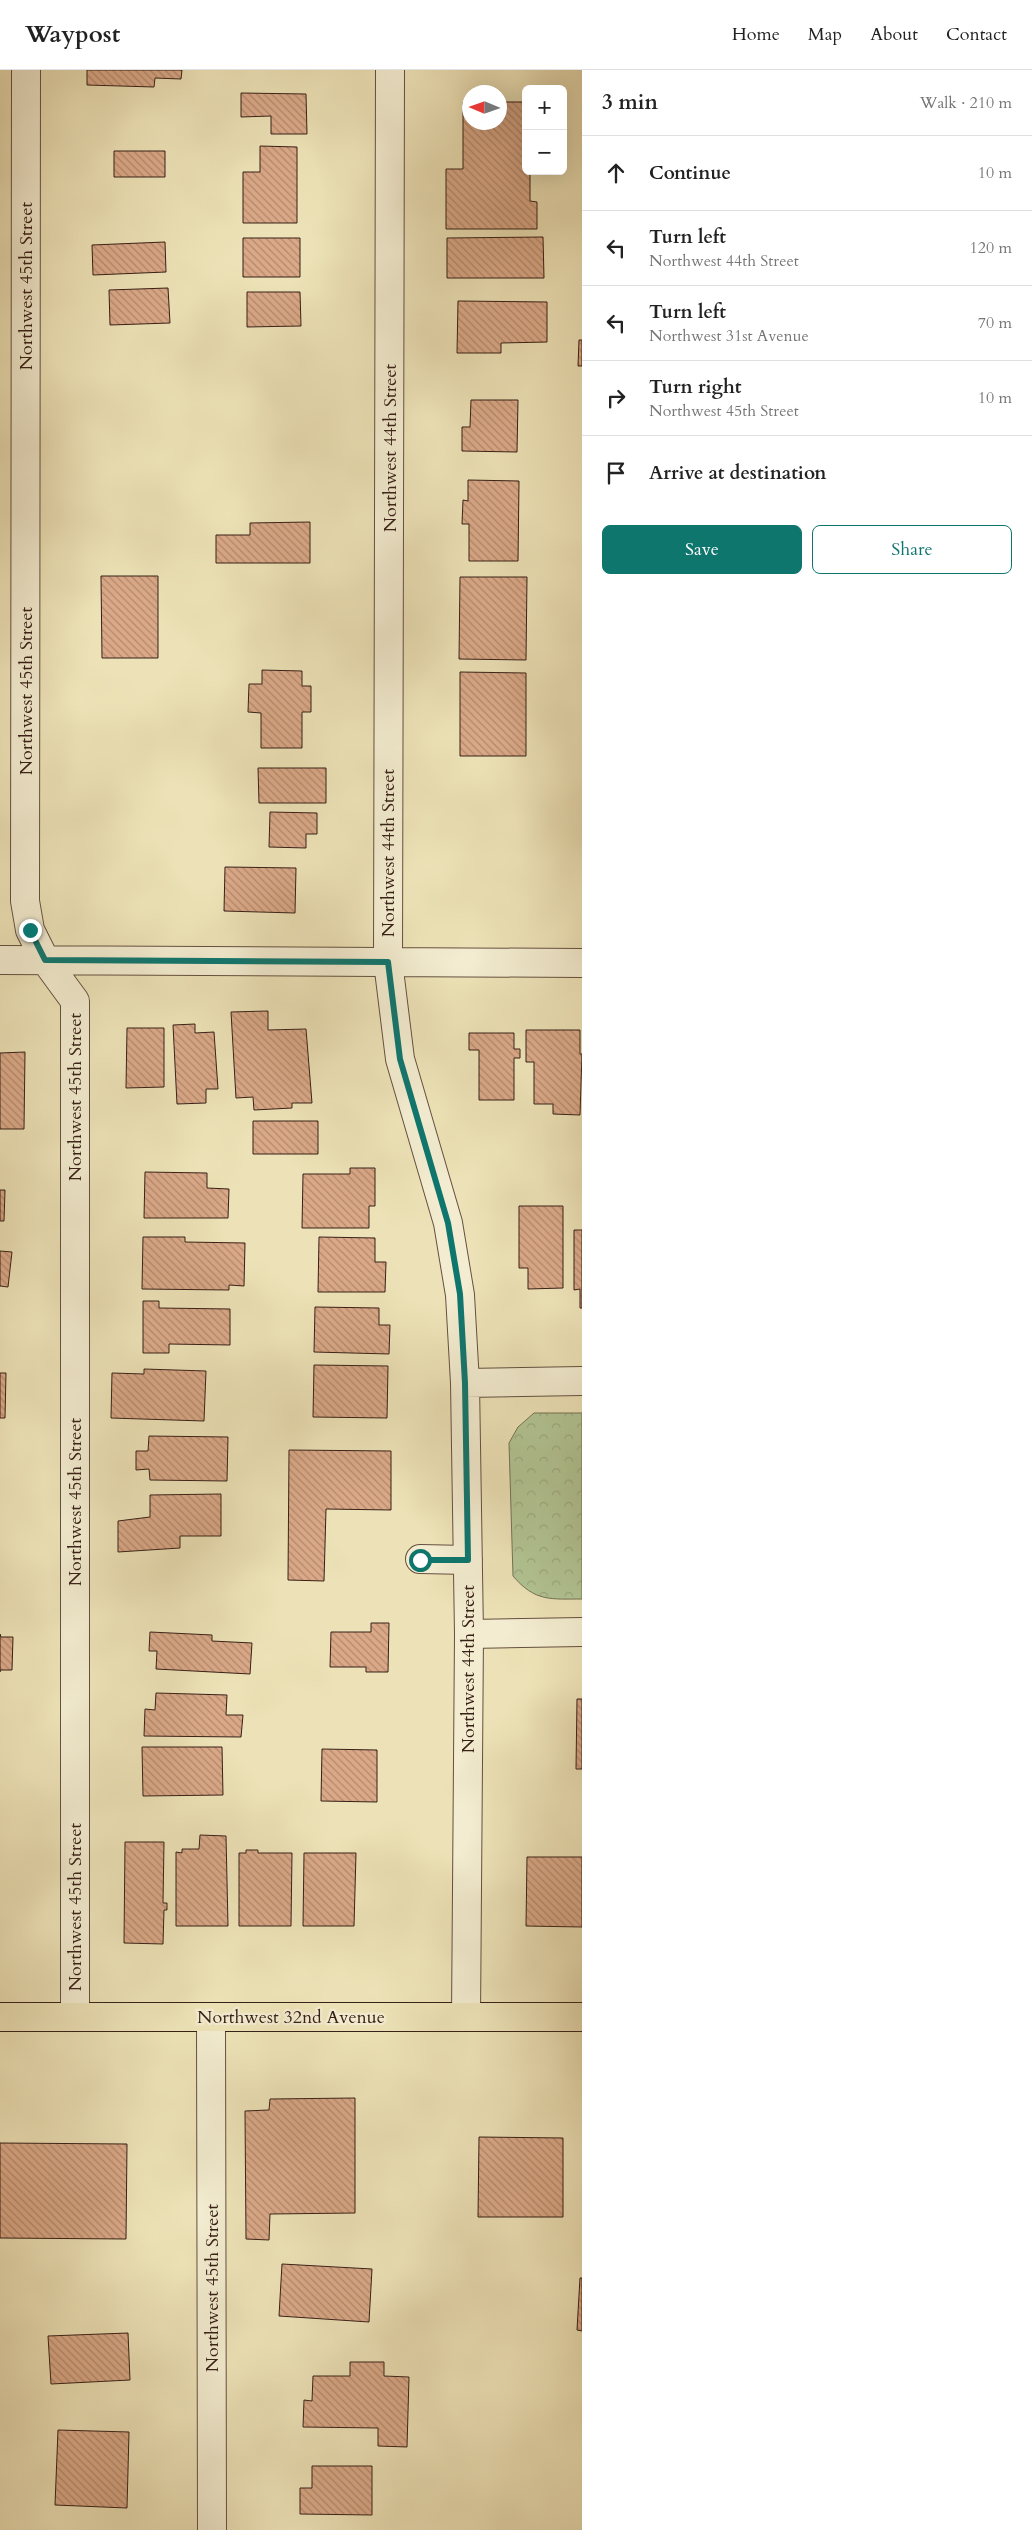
<!DOCTYPE html>
<html lang="en">
<head>
<meta charset="utf-8">
<style>
  body { margin:0; font-family:Cardo,serif; background:#f6f6f6; color:#222 }
  .controls { position:absolute; right:15px; top:15px; display:grid; overflow:hidden; border-radius:8px; box-shadow:0 5px 20px #0002 }
  .controls button { width:45px; height:45px; display:grid; place-items:center; padding:0; border:0; border-bottom:1px solid #e0e0e0; background:#fff; color:#222; font:25px sans-serif }
  .compass { position:absolute; left:462px; top:15px; width:45px; height:45px; border-radius:50%; background:#fff; box-shadow:0 5px 20px #0002; rotate:272deg }
  .stop { position:absolute; width:15px; height:15px; margin:-11px; border:4px solid #0f766e; border-radius:50%; background:#fff }
  .stop.end { background:#0f766e; border-color:#fff; box-shadow:0 1px 5px #0008 }
  .list { margin:0; padding:0; list-style:none }
  h2 { display:flex; justify-content:space-between; align-items:center; height:65px; margin:0; padding:0 20px; font-size:21px }
  h2 small { font-size:16px; font-weight:400; color:#767676 }
  .list li { display:grid; grid-template-columns:32px 1fr auto; gap:15px; align-items:center; box-sizing:border-box; height:75px; padding:0 20px; border-top:1px solid #e0e0e0 }
  .list b { display:block; font-size:19px; white-space:nowrap }
  .list p { margin:0; font-size:16px; white-space:nowrap; color:#767676 }
  .list em { font-size:16px; font-style:normal; color:#767676 }
  .actions { display:flex; gap:10px; padding:15px 20px }
  .actions a { flex:1; padding:11px 0; border:1px solid #0f766e; border-radius:8px; text-align:center; font-size:18px; color:#0f766e }
  .actions .main { background:#0f766e; color:#fff }
  .icon { flex:none; width:28px; height:28px; fill:none; stroke:currentColor; stroke-width:2; stroke-linecap:round; stroke-linejoin:round }
  .map { position:relative; flex:none; width:582px; height:2460px; overflow:hidden }
  header { display:flex; align-items:center; gap:30px; box-sizing:border-box; height:70px; padding:0 25px; background:#fff; border-bottom:1px solid #e0e0e0 }
  header strong { font-size:24px }
  nav { display:flex; gap:28px; margin-inline-start:auto; font-size:18px }
  main { display:flex }
  aside { flex:1; background:#fff }
  .map>svg:first-child { display:block }
  .park { fill:url(#park-crowns); stroke:#747255 }
  .building { fill:url(#building-back-hatch); stroke:#372017 }
  .lines { fill:none; stroke-linecap:round; stroke-linejoin:round }
  .minor-casing { stroke:#64503f; stroke-width:30 }
  .major-casing { stroke:#372017; stroke-width:30 }
  .minor { stroke:#f3ecd0; stroke-width:28 }
  .major { stroke:#ede2b7; stroke-width:28 }
  .route { stroke:#0f766e; stroke-width:6 }
  .labels { text-anchor:middle; dominant-baseline:central; stroke-width:4.5; stroke-linejoin:round; paint-order:stroke }
  .street-label { font-size:18px; fill:#372017; stroke:#f3ecd0 }
</style>
</head>
<body>
<header>
<strong>Waypost</strong>
<nav><a>Home</a><a>Map</a><a>About</a><a>Contact</a></nav>
</header>
<main>
<div class="map">
<svg width="582" height="2460" viewBox="0 0 582 2460">
  <defs>
    <pattern id="park-crowns" width="20" height="18" patternUnits="userSpaceOnUse" patternTransform="scale(1.25)"><rect width="20" height="18" fill="#b2c493"/><path d="M2 6a3 3 0 1 1 6 0M12 15a3 3 0 1 1 6 0" fill="none" stroke="#9aa87e"/></pattern>
    <pattern id="building-back-hatch" width="6" height="6" patternUnits="userSpaceOnUse" patternTransform="scale(1.25)"><rect width="6" height="6" fill="#dba988"/><path d="M-1 5l2 2M0 0l6 6M5-1l2 2" fill="none" stroke="#b2896e"/></pattern>
  </defs>
  <rect width="100%" height="100%" fill="#ede2b7"/>
  <filter id="stains"><feTurbulence type="fractalNoise" baseFrequency=".004" numOctaves="4"/><feColorMatrix values="0 0 0 0 .2 0 0 0 0 .09 0 0 0 0 .02 0 0 0 .5 -.17"/></filter>
  <radialGradient id="worn" r=".72"><stop offset=".6" stop-color="#630" stop-opacity="0"/><stop offset="1" stop-color="#630" stop-opacity=".3"/></radialGradient>
  <!-- park -->
  <path class="park" d="M534,1343H582V1529C551,1529 535,1532 513,1506L509,1373L518,1357Z"/>
  <!-- building -->
  <path class="building" d="M87,0H182L181,9L155,8L154,17L87,15Z
    M241,23L306,24L307,64H271V46L241,47Z
    M463,32H470V52H500V32H526V101H530V131L537,132V159H446V99H463Z
    M260,76L297,77V153H243V102H260Z
    M114,81H165V107H114Z
    M543,167L544,208H447V168Z
    M243,168H300V207H243Z
    M165,172L166,202L93,205L92,175Z
    M168,218L170,253L110,255L109,220Z
    M247,222H300L301,256L247,257Z
    M458,231L547,232V272L501,273V283H457Z
    M579,270H582V296H578Z
    M471,330H518L517,382L462,381V357H470Z
    M468,410L519,411L518,491H469V454H462L463,430L468,431Z
    M310,452V493H216V465H250V453Z
    M101,506H158V588H102Z
    M460,507H527L526,590L459,589Z
    M262,600L302,601V616H311V642H302V678H261V643L248,642L249,614H262Z
    M460,602L526,603V686H460Z
    M258,698H326V733H259Z
    M270,742L317,743V764H306V778L269,777Z
    M225,797L296,798L295,843L224,841Z
    M268,941V960L306,959L312,1033H292V1038L254,1040L253,1027L236,1028L231,942Z
    M195,954V963L214,962L218,1019H206V1033L177,1034L173,955Z
    M127,958H164V1017L126,1018Z
    M526,960H580V984H582L580,1045L553,1044V1034H534V992H526Z
    M469,963H514V979H520V988H514V1030H479V980H469Z
    M25,982L24,1059H0V983Z
    M253,1051H318V1084H253Z
    M350,1098H375V1136H369V1158H302L303,1104H350Z
    M145,1102L207,1103V1118L229,1119L228,1148H144Z
    M0,1120H5L4,1151H0Z
    M519,1136H563V1218L528,1219V1198H519Z
    M574,1160H582V1238H580V1219L574,1220Z
    M143,1167H185V1172L245,1173L244,1216L229,1215V1220L142,1219Z
    M319,1167L375,1168V1192H386L385,1222H318Z
    M0,1181L12,1182L8,1217L0,1216Z
    M143,1231H159V1238L230,1239V1275L169,1274V1283H143Z
    M315,1237L379,1238V1255H390L389,1284L314,1282Z
    M314,1295L388,1296L387,1348L313,1347Z
    M144,1299L206,1301L204,1351L111,1348L112,1303L144,1304Z
    M0,1303H6L5,1348H0Z
    M149,1366L228,1367L227,1411L150,1410L149,1399L136,1400V1381H148Z
    M289,1380L391,1381V1440L326,1439L324,1511L288,1510Z
    M221,1424V1466H180V1478L118,1482V1451L150,1447V1425Z
    M371,1553H389L388,1602H366V1597H330L331,1562H371Z
    M150,1562L212,1565V1571L252,1573L250,1604L156,1599L157,1581H149Z
    M0,1564L1,1567H13L12,1600H0V1602Z
    M156,1623L227,1625L226,1645H243L241,1667L144,1666L145,1639L155,1640Z
    M577,1629H582V1699H576Z
    M142,1677H222L223,1725L143,1726Z
    M322,1679L377,1680V1732L321,1731Z
    M200,1765L226,1766L228,1856H176V1782L182,1783V1779H199Z
    M125,1772H164L163,1833H167V1840H164L163,1874L124,1873Z
    M246,1780H258V1783H292L291,1856H239V1783H246Z
    M304,1783H356L354,1856H303Z
    M527,1787H582V1857L526,1856Z
    M355,2028V2143L270,2144L269,2170L246,2169L245,2041L269,2040L270,2029Z
    M479,2067L563,2068V2147H478Z
    M0,2073L127,2074L126,2169L0,2168Z
    M282,2194L372,2199L369,2252L279,2246Z
    M580,2208H582V2261L577,2260Z
    M128,2263L130,2310L51,2314L48,2266Z
    M350,2292H384V2306L409,2307L407,2377L378,2376V2358L303,2357L304,2330L312,2331L313,2306H350Z
    M58,2360L129,2362L127,2438L55,2435Z
    M312,2396H372V2445L300,2444V2418H312Z"/>
  <g class="lines">
    <!-- minor casing -->
    <g class="minor-casing">
      <path id="minor" d="M26,0L25,831L30,860L45,890L75,931V1947
        M390,0L388,892L400,989L448,1153L460,1225L465,1313L469,1564L466,1947
        M0,890L582,893
        M465,1313L582,1311
        M420,1489L468,1490
        M469,1564L582,1562
        M211,1947L212,2460"/>
    </g>
    <!-- major casing -->
    <g class="major-casing">
      <path id="major" d="M0,1947H582"/>
    </g>
    <!-- minor -->
    <use href="#minor" class="minor"/>
    <!-- major -->
    <use href="#major" class="major"/>
  </g>
  <g class="lines">
    <!-- route -->
    <path class="route" d="M30,860L45,890L388,892L400,989L448,1153L460,1224L465,1313L468,1490H420"/>
  </g>
  <g class="labels">
    <!-- street labels -->
    <g class="street-label">
      <text transform="translate(26 216) rotate(-90)">Northwest 45th Street</text>
      <text transform="translate(390 378) rotate(-90)">Northwest 44th Street</text>
      <text transform="translate(26 621) rotate(-90)">Northwest 45th Street</text>
      <text transform="translate(388 783) rotate(-90)">Northwest 44th Street</text>
      <text transform="translate(75 1027) rotate(-90)">Northwest 45th Street</text>
      <text transform="translate(75 1432) rotate(-90)">Northwest 45th Street</text>
      <text transform="translate(468 1599) rotate(-90)">Northwest 44th Street</text>
      <text transform="translate(75 1837) rotate(-90)">Northwest 45th Street</text>
      <text x="291" y="1947">Northwest 32nd Avenue</text>
      <text transform="translate(212 2218) rotate(-90)">Northwest 45th Street</text>
    </g>
  </g>
  <rect width="100%" height="100%" filter="url(#stains)"/>
  <rect width="100%" height="100%" fill="url(#worn)"/>
</svg>
<div class="controls">
<button>+</button>
<button>−</button>
</div>
<svg class="compass" viewBox="-18 -18 36 36"><path d="M0-13l5 13h-10z" fill="#e53935"/><path d="M0 13l5-13h-10z" fill="#767676"/></svg>
<div class="stop" style="left:420px;top:1490px"></div>
<div class="stop end" style="left:30px;top:860px"></div>
</div>
<aside>
<h2>3 min<small>Walk · 210 m</small></h2>
<ul class="list">
<li><svg class="icon" aria-label="ahead" viewBox="0 0 24 24"><path d="M12 20V5M6 11l6-6 6 6"/></svg><div><b>Continue</b></div><em>10 m</em></li>
<li><svg class="icon" aria-label="left" viewBox="0 0 24 24"><path d="M17 20v-9H6M10 6l-5 5 5 5"/></svg><div><b>Turn left</b><p>Northwest 44th Street</p></div><em>120 m</em></li>
<li><svg class="icon" aria-label="left" viewBox="0 0 24 24"><path d="M17 20v-9H6M10 6l-5 5 5 5"/></svg><div><b>Turn left</b><p>Northwest 31st Avenue</p></div><em>70 m</em></li>
<li><svg class="icon" aria-label="right" viewBox="0 0 24 24"><path d="M7 20v-9h11M14 6l5 5-5 5"/></svg><div><b>Turn right</b><p>Northwest 45th Street</p></div><em>10 m</em></li>
<li><svg class="icon" aria-label="arrive" viewBox="0 0 24 24"><path d="M6 21V4h12l-3 4 3 4H6"/></svg><div><b>Arrive at destination</b></div></li>
</ul>
<div class="actions"><a class="main">Save</a><a>Share</a></div>
</aside>
</main>
</body>
</html>
